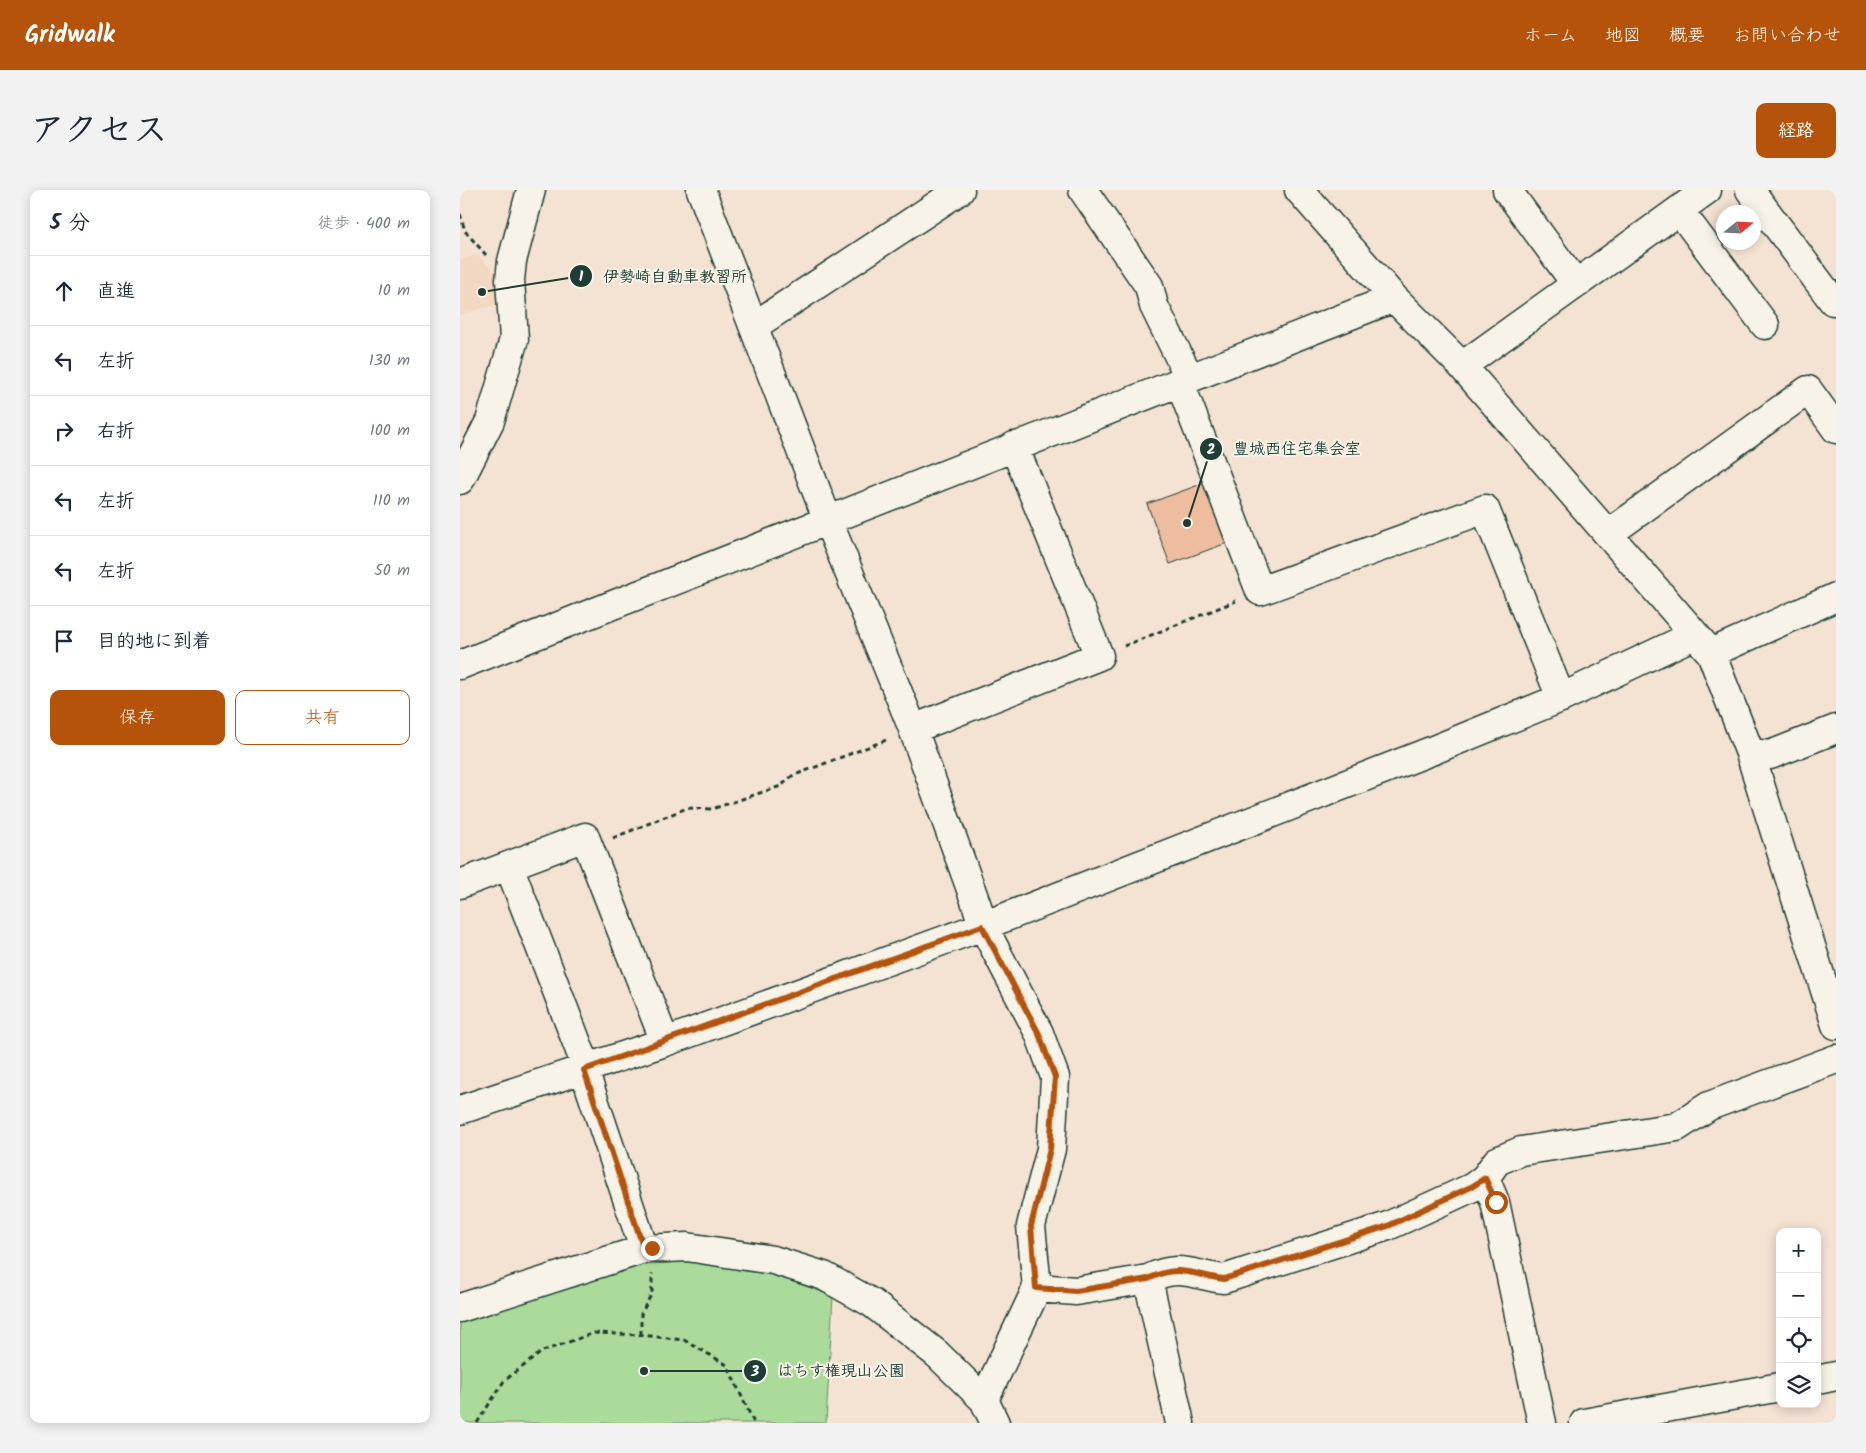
<!DOCTYPE html>
<html lang="ja">
<head>
<meta charset="utf-8">
<style>
  body { margin:0; font-family:Kalam,"Klee One",sans-serif; background:#f2f2f3; color:#1f2937 }
  .controls { position:absolute; right:15px; bottom:15px; display:grid; overflow:hidden; border-radius:10px; box-shadow:0 2px 12px #0003 }
  .controls button { width:45px; height:45px; display:grid; place-items:center; padding:0; border:0; border-bottom:1px solid #e0e1e3; background:#fff; color:#1f2937; font:25px sans-serif }
  .compass { position:absolute; left:1256px; top:15px; width:45px; height:45px; border-radius:50%; background:#fff; box-shadow:0 2px 12px #0003; rotate:72deg }
  .stop { position:absolute; width:15px; height:15px; margin:-11px; border:4px solid #b45309; border-radius:50%; background:#fff }
  .stop.end { background:#b45309; border-color:#fff; box-shadow:0 1px 5px #0008 }
  .list { margin:0; padding:0; list-style:none }
  h2 { display:flex; justify-content:space-between; align-items:center; height:65px; margin:0; padding:0 20px; font-size:21px }
  h2 small { font-size:16px; font-weight:400; color:#747a83 }
  .list li { display:grid; grid-template-columns:32px 1fr auto; gap:15px; align-items:center; box-sizing:border-box; height:70px; padding:0 20px; border-top:1px solid #e0e1e3 }
  .list b { display:block; font-size:19px; white-space:nowrap }
  .list em { font-size:16px; font-style:normal; color:#747a83 }
  .actions { display:flex; gap:10px; padding:15px 20px }
  .actions a { flex:1; padding:11px 0; border:1px solid #b45309; border-radius:10px; text-align:center; font-size:18px; color:#b45309 }
  .actions .main { background:#b45309; color:#fff }
  .icon { flex:none; width:28px; height:28px; fill:none; stroke:currentColor; stroke-width:2; stroke-linecap:round; stroke-linejoin:round }
  .map { position:relative; flex:none; width:1376px; height:1233px; overflow:hidden; border-radius:10px }
  header { display:flex; align-items:center; gap:30px; box-sizing:border-box; height:70px; padding:0 25px; background:#b45309; color:#fff }
  header strong { font-size:24px }
  nav { display:flex; gap:28px; margin-inline-start:auto; font-size:18px }
  .intro { display:flex; align-items:center; justify-content:space-between; box-sizing:border-box; height:120px; padding:0 30px }
  h1 { margin:0; font-size:35px }
  .button { padding:12px 22px; border-radius:10px; background:#b45309; color:#fff; font-size:18px; font-weight:700 }
  main { display:flex; gap:30px; padding:0 30px }
  aside { flex:1; background:#fff; border-radius:10px; box-shadow:0 2px 12px #0003 }
  .map>svg:first-child { display:block }
  .built { fill:#f2d7c3 }
  .green { fill:#aadb9b; stroke:#648c68 }
  .building { fill:#eebc9f; stroke:#1f3d34 }
  .lines { fill:none; stroke-linecap:round; stroke-linejoin:round }
  .minor-casing { stroke:#1f3d34; stroke-width:31 }
  .path { stroke:#1f3d34; stroke-width:3; stroke-dasharray:5 4; stroke-linecap:butt }
  .minor { stroke:#f7f3e8; stroke-width:28 }
  .route { stroke:#b45309; stroke-width:6 }
  .leader { fill:none; stroke:#1f3d34; stroke-width:2 }
  .callout-dot { fill:#1f3d34; stroke:#f7f3e8; stroke-width:2 }
  .mark-label { font-size:15px; text-anchor:middle; font-weight:bold; fill:#fff }
  .callout-label { font-size:16px; text-anchor:middle; font-weight:bold; fill:#1f3d34; stroke:#f7f3e8; stroke-width:4; stroke-linejoin:round; paint-order:stroke }
</style>
</head>
<body>
<header>
<strong>Gridwalk</strong>
<nav><a>ホーム</a><a>地図</a><a>概要</a><a>お問い合わせ</a></nav>
</header>
<div class="intro"><h1>アクセス</h1><a class="button">経路</a></div>
<main>
<aside>
<h2>5 分<small>徒歩 · 400 m</small></h2>
<ul class="list">
<li><svg class="icon" aria-label="ahead" viewBox="0 0 24 24"><path d="M12 20V5M6 11l6-6 6 6"/></svg><div><b>直進</b></div><em>10 m</em></li>
<li><svg class="icon" aria-label="left" viewBox="0 0 24 24"><path d="M17 20v-9H6M10 6l-5 5 5 5"/></svg><div><b>左折</b></div><em>130 m</em></li>
<li><svg class="icon" aria-label="right" viewBox="0 0 24 24"><path d="M7 20v-9h11M14 6l5 5-5 5"/></svg><div><b>右折</b></div><em>100 m</em></li>
<li><svg class="icon" aria-label="left" viewBox="0 0 24 24"><path d="M17 20v-9H6M10 6l-5 5 5 5"/></svg><div><b>左折</b></div><em>110 m</em></li>
<li><svg class="icon" aria-label="left" viewBox="0 0 24 24"><path d="M17 20v-9H6M10 6l-5 5 5 5"/></svg><div><b>左折</b></div><em>50 m</em></li>
<li><svg class="icon" aria-label="arrive" viewBox="0 0 24 24"><path d="M6 21V4h12l-3 4 3 4H6"/></svg><div><b>目的地に到着</b></div></li>
</ul>
<div class="actions"><a class="main">保存</a><a>共有</a></div>
</aside>
<div class="map">
<svg width="1376" height="1233" viewBox="0 0 1376 1233">
  <rect width="100%" height="100%" fill="#f4e2d2"/>
  <filter id="ink" filterUnits="userSpaceOnUse"><feTurbulence type="fractalNoise" baseFrequency=".02" numOctaves="2"/><feDisplacementMap in="SourceGraphic" scale="10" xChannelSelector="R" yChannelSelector="G"/><feConvolveMatrix kernelMatrix="1 2 1 2 8 2 1 2 1" color-interpolation-filters="sRGB"/></filter>
  <g filter="url(#ink)">
    <!-- built -->
    <path class="built" d="M17,65L37,84L44,112L0,125V70Z"/>
    <!-- green -->
    <path class="green" d="M206,1071L242,1073L315,1085L373,1106L366,1233H0V1128L166,1077Z"/>
    <!-- building -->
    <path class="building" d="M744,293L767,353L710,374L687,314Z"/>
    <g class="lines">
      <!-- minor casing -->
      <g class="minor-casing">
        <path id="minor" d="M241,0L368,331L453,539L517,716L523,736L579,843L595,887L591,959L571,1036L577,1098L524,1210
          M623,0L689,96L694,116L730,189
          M839,0L934,108L1002,176L1251,463L1290,563L1376,835
          M1047,0L1116,94
          M1290,0L1373,111
          M1219,20L1305,135
          M294,136L500,0
          M1002,176L1247,0
          M720,193L800,401L1025,319L1101,508
          M0,290L30,231L54,149L50,90L52,71L71,0
          M1148,344L1348,200L1376,239
          M1251,463L1376,407
          M0,475L934,108
          M453,539L639,466L554,256
          M1290,563L1310,565L1376,539
          M49,676L122,866L124,880L184,1059L227,1057L313,1070L364,1086L412,1113L477,1164L524,1210L535,1233
          M0,694L125,647L205,852
          M0,920L205,852L523,736L971,561L1101,508L1234,445
          M1025,988L1035,1012L1082,1233
          M688,1089L720,1233
          M577,1098L616,1101L688,1089C720,1073 732,1085 764,1089L928,1036L1013,997L1025,988L1037,971L1061,961L1217,937L1249,916L1376,869
          M0,1118L184,1059
          M1357,1190L1376,1186
          M1124,1233L1320,1197"/>
      </g>
      <!-- path -->
      <path class="path" d="M0,24L5,41L26,65
        M664,456L776,411
        M153,648L227,618L252,619L321,596L332,586L429,549
        M181,1145V1124L192,1103V1084
        M17,1233L44,1191L83,1161L134,1143L181,1145L224,1150L267,1175L294,1233"/>
      <!-- minor -->
      <use href="#minor" class="minor"/>
    </g>
  </g>
  <g class="lines" filter="url(#ink)">
    <!-- route -->
    <path class="route" d="M192,1058L184,1059L124,880L522,736L579,844L595,887L590,959L571,1036L576,1098L616,1101L688,1089C720,1073 732,1085 764,1089L928,1036L1013,996L1025,988L1036,1012"/>
  </g>
  <!-- callouts -->
  <path class="leader" d="M22 102L121 86M727 333L751 259M184 1181L295 1181"/>
  <g class="callout-dot">
    <circle cx="22" cy="102" r="5"/>
    <circle cx="727" cy="333" r="5"/>
    <circle cx="184" cy="1181" r="5"/>
    <circle cx="121" cy="86" r="12"/>
    <circle cx="751" cy="259" r="12"/>
    <circle cx="295" cy="1181" r="12"/>
  </g>
  <g class="mark-label">
    <text x="121" y="91">1</text>
    <text x="751" y="264">2</text>
    <text x="295" y="1186">3</text>
  </g>
  <g class="callout-label">
    <text x="215" y="92">伊勢崎自動車教習所</text>
    <text x="837" y="264">豊城西住宅集会室</text>
    <text x="381" y="1186">はちす権現山公園</text>
  </g>
</svg>
<div class="controls">
<button>+</button>
<button>−</button>
<button><svg class="icon" aria-label="locate" viewBox="0 0 24 24"><circle cx="12" cy="12" r="6"/><path d="M12 2v4M12 18v4M2 12h4M18 12h4"/></svg></button>
<button><svg class="icon" aria-label="layers" viewBox="0 0 24 24"><path d="M12 4l9 5-9 5-9-5zM3 14l9 5 9-5"/></svg></button>
</div>
<svg class="compass" viewBox="-18 -18 36 36"><path d="M0-13l5 13h-10z" fill="#e53935"/><path d="M0 13l5-13h-10z" fill="#747a83"/></svg>
<div class="stop" style="left:1036px;top:1012px"></div>
<div class="stop end" style="left:192px;top:1058px"></div>
</div>
</main>
</body>
</html>
